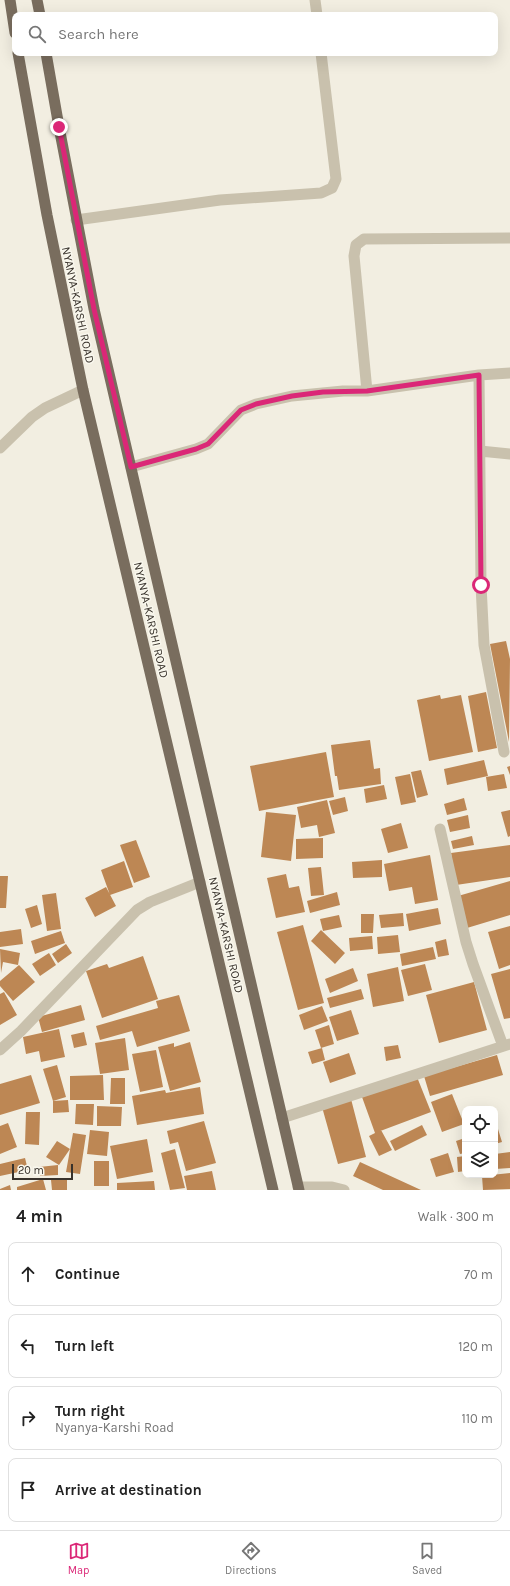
<!DOCTYPE html>
<html lang="en">
<head>
<meta charset="utf-8">
<style>
  body { margin:0; font-family:Karla,sans-serif; background:#f6f6f6; color:#222 }
  .controls { position:absolute; right:12px; bottom:12px; display:grid; overflow:hidden; border-radius:8px; box-shadow:0 4px 16px #0002 }
  .controls button { width:36px; height:36px; display:grid; place-items:center; padding:0; border:0; border-bottom:1px solid #e0e0e0; background:#fff; color:#222; font:20px sans-serif }
  .scale { position:absolute; left:12px; bottom:10px; width:61px; box-sizing:border-box; padding-left:4px; border:2px solid #38322b; border-top:0; font-size:11px; line-height:14px; white-space:nowrap; color:#38322b; -webkit-text-stroke:3px #f9f7ed; paint-order:stroke }
  .stop { position:absolute; width:12px; height:12px; margin:-9px; border:3px solid #db2777; border-radius:50%; background:#fff }
  .stop.end { background:#db2777; border-color:#fff; box-shadow:0 1px 4px #0008 }
  .list { margin:0; padding:0; list-style:none }
  h2 { display:flex; justify-content:space-between; align-items:center; height:52px; margin:0; padding:0 16px; font-size:17px }
  h2 small { font-size:13px; font-weight:400; color:#767676 }
  .list li { display:grid; grid-template-columns:26px 1fr auto; gap:12px; align-items:center; box-sizing:border-box; height:64px; margin:0 8px 8px; padding:0 8px; border:1px solid #e0e0e0; border-radius:8px }
  .list b { display:block; font-size:15px; white-space:nowrap }
  .list p { margin:0; font-size:13px; white-space:nowrap; color:#767676 }
  .list em { font-size:13px; font-style:normal; color:#767676 }
  .icon { flex:none; width:22px; height:22px; fill:none; stroke:currentColor; stroke-width:2; stroke-linecap:round; stroke-linejoin:round }
  .map { position:relative; flex:none; width:510px; height:1190px; overflow:hidden }
  .search { position:absolute; background:#fff; box-shadow:0 4px 16px #0002; left:12px; right:12px; top:12px; height:44px; display:flex; align-items:center; gap:10px; box-sizing:border-box; padding:0 14px; border-radius:8px; color:#767676; font-size:15px }
  .sheet { height:340px; background:#fff }
  nav { display:flex; justify-content:space-around; align-items:center; box-sizing:border-box; height:56px; border-top:1px solid #e0e0e0; background:#fff; font-size:11px; color:#767676 }
  nav a { display:grid; justify-items:center; gap:2px }
  nav .on { color:#db2777 }
  .map>svg:first-child { display:block }
  .building { fill:#bd8754 }
  .lines { fill:none; stroke-linecap:round; stroke-linejoin:round }
  .minor { stroke:#c9c1ad; stroke-width:11 }
  .primary { stroke:#796d5e; stroke-width:11 }
  .route { stroke:#db2777; stroke-width:5 }
  .labels { text-anchor:middle; dominant-baseline:central; stroke-width:3; stroke-linejoin:round; paint-order:stroke }
  .street-label { font-size:12px; fill:#38322b; stroke:#f9f7ed }
</style>
</head>
<body>
<div class="map">
<svg width="510" height="1190" viewBox="0 0 510 1190">
  <rect width="100%" height="100%" fill="#f2eee1"/>
  <!-- building -->
  <path class="building" d="M506,641L510,659L509,742L490,644Z
    M486,692L497,748L478,752L468,696Z
    M440,695L441,699L461,695L473,752L429,761L417,700Z
    M370,740L374,769L380,768L381,784L339,790L337,776H335L331,745Z
    M326,752L334,797L259,811L250,766Z
    M484,760L488,776L447,785L444,769Z
    M510,766V775L507,767Z
    M421,770L428,795L417,798L411,772Z
    M410,774L416,802L401,805L395,777Z
    M504,774L507,788L488,791L486,777Z
    M384,785L387,799L366,803L364,789Z
    M345,797L348,811L333,815L329,801Z
    M464,798L467,810L447,815L444,804Z
    M327,800L335,833L319,837L317,825L301,828L297,807Z
    M510,810V836L508,837L501,812Z
    M266,812L296,815L291,861L261,857Z
    M468,815L470,828L450,832L447,820Z
    M401,823L408,848L388,853L381,829Z
    M472,836L474,845L453,849L451,841Z
    M323,838V858L296,859V839Z
    M136,840L150,877L134,883L120,845Z
    M510,845V877L456,885L451,853Z
    M430,855L438,900L415,904L412,887L389,891L384,864Z
    M382,860V877L353,878L352,862Z
    M124,861L133,887L110,895L101,870Z
    M321,867L324,895L311,896L308,868Z
    M286,874L289,888L299,886L305,912L276,918L267,878Z
    M0,876H8L6,908H0Z
    M510,881V915L467,928L458,896Z
    M106,887L116,906L95,917L85,898Z
    M337,892L340,905L310,913L307,901Z
    M56,893L61,929L47,931L42,895Z
    M37,905L42,924L31,928L25,909Z
    M438,908L441,924L409,931L406,914Z
    M403,913L404,926L381,928L379,915Z
    M361,914H374L373,933H361Z
    M339,915L342,927L323,931L320,919Z
    M303,925L324,1003L298,1010L277,932Z
    M510,926V965L499,969L488,932Z
    M21,929L23,944L0,947V932Z
    M321,930L345,953L335,964L311,941Z
    M61,931L65,943L35,954L31,941Z
    M398,935L400,952L378,954L377,937Z
    M372,936L373,949L350,951L349,938Z
    M446,939L449,955L438,957L435,942Z
    M66,944L72,953L58,963L52,954Z
    M433,947L436,959L402,966L400,954Z
    M0,949L20,953L18,965L3,962L1,973Z
    M49,953L56,965L40,976L32,964Z
    M143,956L158,999L102,1018L86,971L107,964L109,968Z
    M425,964L432,990L408,996L401,970Z
    M19,965L35,982L13,1001L0,986V981Z
    M398,967L404,1001L373,1007L367,974Z
    M353,968L358,981L330,993L325,979Z
    M510,969V1018L504,1019L491,974Z
    M474,982L487,1030L439,1043L426,995Z
    M361,989L364,999L330,1008L327,998Z
    M4,992L17,1015L0,1025V994Z
    M179,995L190,1031L137,1047L132,1031L100,1040L96,1026L158,1008L156,1001Z
    M81,1005L85,1020L42,1032L38,1017Z
    M322,1006L328,1021L304,1030L299,1015Z
    M351,1010L359,1034L337,1041L329,1017Z
    M329,1025L334,1044L321,1048L315,1030Z
    M59,1029L65,1057L41,1062L39,1051L26,1054L23,1037Z
    M84,1032L87,1045L74,1048L71,1035Z
    M125,1038L129,1070L100,1074L95,1043Z
    M190,1042L201,1082L170,1091L158,1047L174,1043V1047Z
    M398,1045L401,1058L386,1061L384,1047Z
    M322,1048L325,1060L312,1064L308,1052Z
    M156,1050L163,1087L140,1092L132,1054Z
    M349,1053L356,1074L330,1083L323,1062Z
    M497,1055L503,1075L430,1096L424,1076Z
    M57,1065L66,1097L53,1101L68,1100L69,1112L53,1113V1101L43,1069Z
    M31,1075L40,1103L0,1115V1084Z
    M103,1075L104,1100H70V1076Z
    M417,1077L431,1112L375,1133L362,1097Z
    M111,1078H125V1104H110Z
    M200,1087L204,1114L137,1125L132,1096L165,1090L166,1093Z
    M452,1094L464,1124L442,1132L431,1102Z
    M351,1099L366,1157L338,1164L322,1107Z
    M76,1104H94L93,1125L75,1124Z
    M97,1106L122,1107L121,1126H97Z
    M26,1112H40L39,1145L25,1144Z
    M204,1121L216,1163L186,1171L178,1142L170,1144L167,1131Z
    M8,1123L17,1147L0,1154V1126Z
    M422,1125L427,1135L395,1151L390,1141Z
    M498,1129L502,1142L495,1144V1130Z
    M90,1130L109,1132L107,1156L87,1154Z
    M381,1130L392,1150L379,1156L369,1136Z
    M73,1133L86,1135L80,1174L66,1172Z
    M465,1138V1153L460,1154L456,1141Z
    M147,1139L153,1172L117,1179L110,1146Z
    M57,1141L70,1149L59,1165L46,1157Z
    M175,1149L185,1188L170,1190L161,1153Z
    M510,1152V1168L495,1169V1154Z
    M448,1153L454,1172L436,1177L430,1159Z
    M465,1156V1171L458,1172L457,1157Z
    M25,1158L28,1170L0,1176V1164Z
    M94,1161H109V1186H94Z
    M360,1162L421,1190H383L353,1176Z
    M58,1165V1175L40,1176L39,1167Z
    M212,1171L216,1190H187L184,1176Z
    M510,1173V1189L483,1190L482,1176Z
    M43,1179L46,1190H17V1187Z
    M51,1180H67V1190H52Z
    M154,1181L155,1190H117V1183Z
    M10,1185L11,1190H0V1189Z"/>
  <g class="lines">
    <!-- minor -->
    <path class="minor" d="M315,0L317,15
      M76,220L220,200L321,193L332,188L336,179L321,53
      M479,375L481,585L484,645L504,752
      M367,391L354,256L356,245L364,239L510,238
      M0,448L32,417L45,408L83,390
      M480,451L510,454
      M131,467L196,449L208,444L241,410L256,404L292,396L343,391H367L479,375L510,373
      M440,829L466,942L473,964L503,1046
      M0,1050L21,1031L137,910L150,902L200,882
      M282,1118L510,1044
      M298,1187H332L344,1190"/>
    <!-- primary -->
    <path class="primary" d="M10,0L15,33
      M37,0L40,15
      M18,53L47,215L83,390L273,1190
      M46,53L59,127L94,309L299,1190"/>
  </g>
  <g class="lines">
    <!-- route -->
    <path class="route" d="M59,127L94,309L131,467L196,449L208,444L241,410L256,404L292,396L323,392L367,391L479,375L481,585"/>
  </g>
  <g class="labels">
    <!-- street labels -->
    <g class="street-label">
      <text transform="translate(78 305) rotate(78)">NYANYA-KARSHI ROAD</text>
      <text transform="translate(151 620) rotate(77)">NYANYA-KARSHI ROAD</text>
      <text transform="translate(226 935) rotate(77)">NYANYA-KARSHI ROAD</text>
    </g>
  </g>
</svg>
<div class="controls">
<button><svg class="icon" aria-label="locate" viewBox="0 0 24 24"><circle cx="12" cy="12" r="6"/><path d="M12 2v4M12 18v4M2 12h4M18 12h4"/></svg></button>
<button><svg class="icon" aria-label="layers" viewBox="0 0 24 24"><path d="M12 4l9 5-9 5-9-5zM3 14l9 5 9-5"/></svg></button>
</div>
<div class="scale">20 m</div>
<div class="stop" style="left:481px;top:585px"></div>
<div class="stop end" style="left:59px;top:127px"></div>
<div class="search"><svg class="icon" aria-label="search" viewBox="0 0 24 24"><circle cx="10" cy="10" r="6"/><path d="M15 15l6 6"/></svg>Search here</div>
</div>
<section class="sheet">
<h2>4 min<small>Walk · 300 m</small></h2>
<ul class="list">
<li><svg class="icon" aria-label="ahead" viewBox="0 0 24 24"><path d="M12 20V5M6 11l6-6 6 6"/></svg><div><b>Continue</b></div><em>70 m</em></li>
<li><svg class="icon" aria-label="left" viewBox="0 0 24 24"><path d="M17 20v-9H6M10 6l-5 5 5 5"/></svg><div><b>Turn left</b></div><em>120 m</em></li>
<li><svg class="icon" aria-label="right" viewBox="0 0 24 24"><path d="M7 20v-9h11M14 6l5 5-5 5"/></svg><div><b>Turn right</b><p>Nyanya-Karshi Road</p></div><em>110 m</em></li>
<li><svg class="icon" aria-label="arrive" viewBox="0 0 24 24"><path d="M6 21V4h12l-3 4 3 4H6"/></svg><div><b>Arrive at destination</b></div></li>
</ul>
</section>
<nav>
<a class="on"><svg class="icon" aria-label="map" viewBox="0 0 24 24"><path d="M3 6l6-2 6 2 6-2v14l-6 2-6-2-6 2zM9 4v14M15 6v14"/></svg>Map</a>
<a><svg class="icon" aria-label="directions" viewBox="0 0 24 24"><path d="M12 3l9 9-9 9-9-9zM9 14v-3h6M13 9l2 2-2 2"/></svg>Directions</a>
<a><svg class="icon" aria-label="saved" viewBox="0 0 24 24"><path d="M7 4h10v16l-5-4-5 4z"/></svg>Saved</a>
</nav>
</body>
</html>
